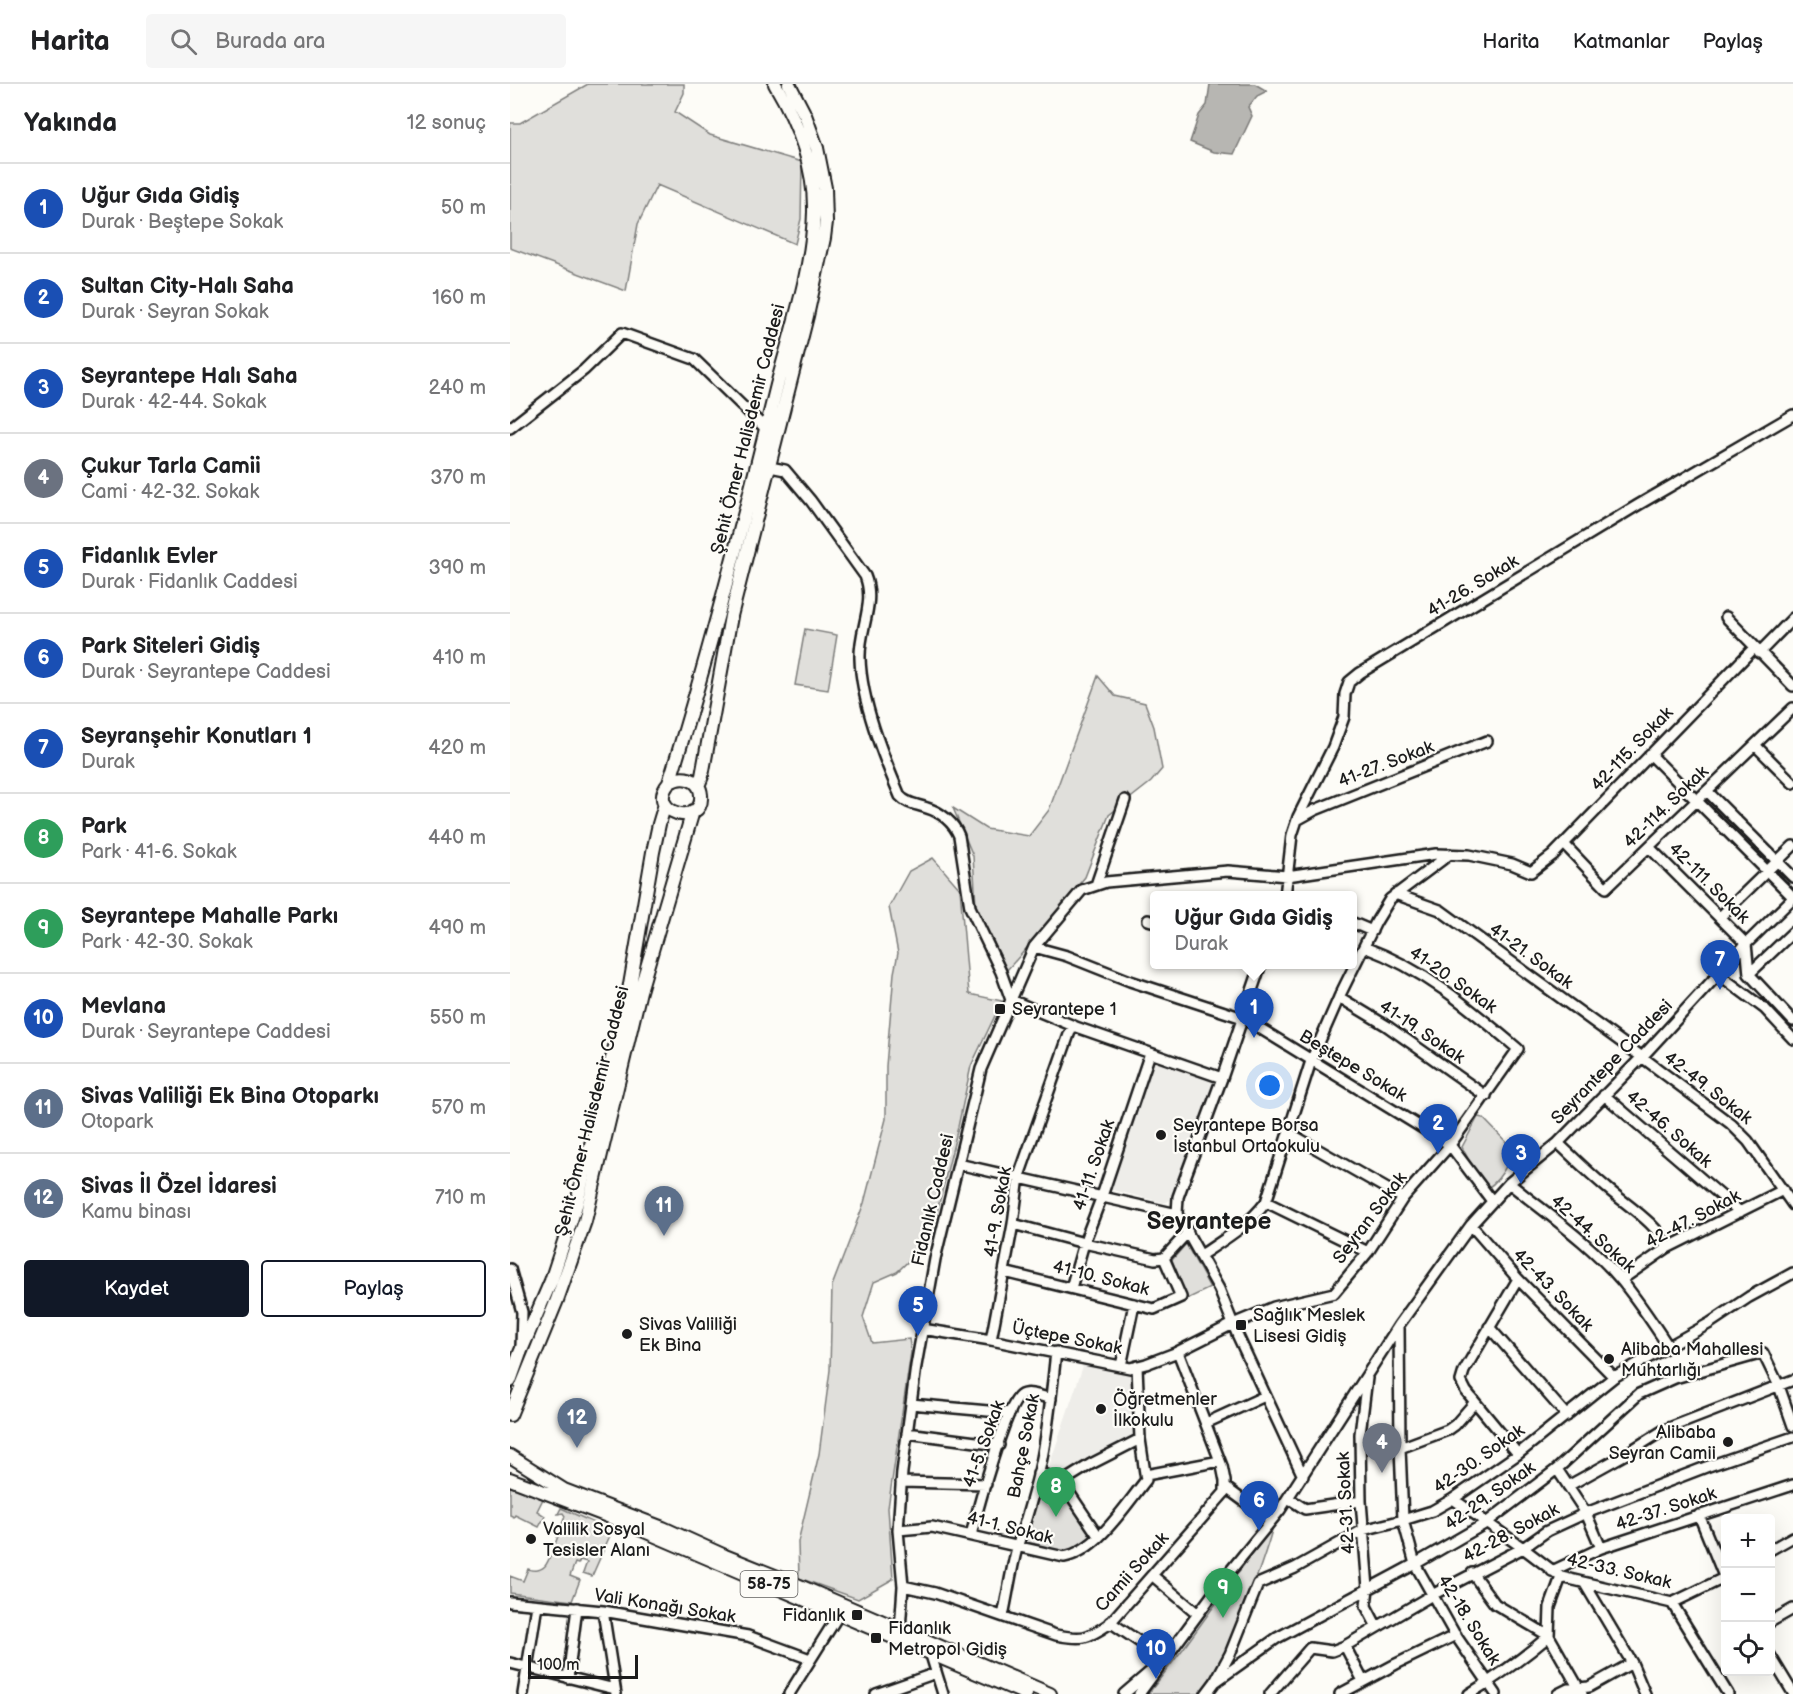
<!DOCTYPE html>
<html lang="tr">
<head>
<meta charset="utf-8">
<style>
  body { margin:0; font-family:"Balsamiq Sans",sans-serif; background:#f6f6f6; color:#202124 }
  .controls { position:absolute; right:18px; bottom:18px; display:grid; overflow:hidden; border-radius:6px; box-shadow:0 6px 24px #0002 }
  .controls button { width:54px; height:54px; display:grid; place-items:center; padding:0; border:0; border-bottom:2px solid #e0e0e0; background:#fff; color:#202124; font:30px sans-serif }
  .scale { position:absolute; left:18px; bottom:15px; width:110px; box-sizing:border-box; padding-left:6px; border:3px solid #1c1c1c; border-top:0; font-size:16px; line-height:21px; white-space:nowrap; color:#1c1c1c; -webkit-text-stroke:4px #fdfcf7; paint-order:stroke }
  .you { position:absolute; left:760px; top:1002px; width:21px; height:21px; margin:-15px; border:4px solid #fff; border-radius:50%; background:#1a73e8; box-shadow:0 0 0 9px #1a73e833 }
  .badge { display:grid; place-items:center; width:39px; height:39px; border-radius:50%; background:#111827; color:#fff; font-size:20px; font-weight:700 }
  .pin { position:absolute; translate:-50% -50px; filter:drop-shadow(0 2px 3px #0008) }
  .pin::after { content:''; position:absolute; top:32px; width:21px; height:18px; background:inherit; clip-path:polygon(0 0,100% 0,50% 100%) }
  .popup { position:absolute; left:640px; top:807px; width:207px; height:78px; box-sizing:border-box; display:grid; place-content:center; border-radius:6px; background:#fff; filter:drop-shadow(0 2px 4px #0005); font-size:20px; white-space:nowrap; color:#757577 }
  .popup b { font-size:22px; color:#202124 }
  .popup::after { content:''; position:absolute; left:50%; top:100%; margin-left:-12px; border:12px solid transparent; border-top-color:#fff }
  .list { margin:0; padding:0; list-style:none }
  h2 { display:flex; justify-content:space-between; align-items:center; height:78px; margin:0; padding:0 24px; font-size:26px }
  h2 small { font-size:20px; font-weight:400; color:#757577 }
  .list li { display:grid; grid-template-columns:39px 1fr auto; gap:18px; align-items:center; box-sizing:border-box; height:90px; padding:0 24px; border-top:2px solid #e0e0e0 }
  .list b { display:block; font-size:22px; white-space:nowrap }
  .list p { margin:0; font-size:20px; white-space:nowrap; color:#757577 }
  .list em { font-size:20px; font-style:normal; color:#757577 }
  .actions { display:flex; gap:12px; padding:18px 24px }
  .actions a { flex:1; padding:14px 0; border:2px solid #111827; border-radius:6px; text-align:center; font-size:21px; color:#111827 }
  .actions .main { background:#111827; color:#fff }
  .icon { flex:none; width:33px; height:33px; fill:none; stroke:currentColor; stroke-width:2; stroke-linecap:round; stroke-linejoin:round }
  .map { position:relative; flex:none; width:1283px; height:1610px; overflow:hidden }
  header { display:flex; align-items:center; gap:36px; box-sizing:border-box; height:84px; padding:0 30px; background:#fff; border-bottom:2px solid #e0e0e0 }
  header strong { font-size:28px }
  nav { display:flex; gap:33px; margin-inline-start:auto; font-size:21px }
  .search { width:420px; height:54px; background:#f6f6f6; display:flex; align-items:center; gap:15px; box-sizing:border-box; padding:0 21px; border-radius:6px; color:#757577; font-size:22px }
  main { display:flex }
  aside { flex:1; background:#fff }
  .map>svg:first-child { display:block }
  .built { fill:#eeede9 }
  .green { fill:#e0dfdb; stroke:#7e7e7c; stroke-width:1.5 }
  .water { fill:#b7b6b2; stroke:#797876; stroke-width:1.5 }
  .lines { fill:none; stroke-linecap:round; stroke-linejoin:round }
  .minor-casing { stroke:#1c1c1c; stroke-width:14 }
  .major-casing { stroke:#1c1c1c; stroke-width:16 }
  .minor { stroke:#fdfcf7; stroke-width:9 }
  .major { stroke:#fdfcf7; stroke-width:12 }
  .poi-dot { fill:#1c1c1c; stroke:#fdfcf7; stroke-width:2 }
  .labels { text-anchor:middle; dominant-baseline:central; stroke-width:4.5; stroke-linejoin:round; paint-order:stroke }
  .shield { fill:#fdfcf7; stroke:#605f5e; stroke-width:1.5 }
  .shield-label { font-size:16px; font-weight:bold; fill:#1c1c1c }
  .street-label { font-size:18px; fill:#1c1c1c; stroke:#fdfcf7 }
  .poi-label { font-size:18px; fill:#1c1c1c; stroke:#fdfcf7; text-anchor:start }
  .district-label { font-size:24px; font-weight:bold; fill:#1c1c1c; stroke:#fdfcf7 }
</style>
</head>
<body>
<header>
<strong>Harita</strong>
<div class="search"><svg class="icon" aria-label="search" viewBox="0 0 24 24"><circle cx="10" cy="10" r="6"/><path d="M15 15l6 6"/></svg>Burada ara</div>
<nav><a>Harita</a><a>Katmanlar</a><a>Paylaş</a></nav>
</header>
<main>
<aside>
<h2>Yakında<small>12 sonuç</small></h2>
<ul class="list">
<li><span class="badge" style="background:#1a4fb4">1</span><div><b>Uğur Gıda Gidiş</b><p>Durak · Beştepe Sokak</p></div><em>50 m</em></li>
<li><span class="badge" style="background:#1a4fb4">2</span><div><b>Sultan City-Halı Saha</b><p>Durak · Seyran Sokak</p></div><em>160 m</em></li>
<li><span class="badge" style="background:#1a4fb4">3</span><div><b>Seyrantepe Halı Saha</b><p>Durak · 42-44. Sokak</p></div><em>240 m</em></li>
<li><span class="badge" style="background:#6b7280">4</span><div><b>Çukur Tarla Camii</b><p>Cami · 42-32. Sokak</p></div><em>370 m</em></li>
<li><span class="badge" style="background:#1a4fb4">5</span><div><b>Fidanlık Evler</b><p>Durak · Fidanlık Caddesi</p></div><em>390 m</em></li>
<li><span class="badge" style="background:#1a4fb4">6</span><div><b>Park Siteleri Gidiş</b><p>Durak · Seyrantepe Caddesi</p></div><em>410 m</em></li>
<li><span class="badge" style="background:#1a4fb4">7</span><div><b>Seyranşehir Konutları 1</b><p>Durak</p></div><em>420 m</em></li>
<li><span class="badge" style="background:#2e9e5b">8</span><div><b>Park</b><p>Park · 41-6. Sokak</p></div><em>440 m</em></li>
<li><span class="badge" style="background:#2e9e5b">9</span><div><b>Seyrantepe Mahalle Parkı</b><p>Park · 42-30. Sokak</p></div><em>490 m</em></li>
<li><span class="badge" style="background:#1a4fb4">10</span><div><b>Mevlana</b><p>Durak · Seyrantepe Caddesi</p></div><em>550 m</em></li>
<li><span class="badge" style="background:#5c6f8a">11</span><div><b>Sivas Valiliği Ek Bina Otoparkı</b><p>Otopark</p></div><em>570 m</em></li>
<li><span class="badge" style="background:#5c6f8a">12</span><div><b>Sivas İl Özel İdaresi</b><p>Kamu binası</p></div><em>710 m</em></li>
</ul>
<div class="actions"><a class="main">Kaydet</a><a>Paylaş</a></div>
</aside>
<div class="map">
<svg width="1283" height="1610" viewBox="0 0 1283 1610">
  <rect width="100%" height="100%" fill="#fdfcf7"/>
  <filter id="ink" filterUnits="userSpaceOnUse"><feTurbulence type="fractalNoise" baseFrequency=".0167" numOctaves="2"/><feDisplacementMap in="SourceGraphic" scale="12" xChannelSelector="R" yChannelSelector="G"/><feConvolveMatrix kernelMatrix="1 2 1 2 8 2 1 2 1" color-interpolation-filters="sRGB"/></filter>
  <g filter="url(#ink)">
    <!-- built -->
    <path class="built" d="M640,976L706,997L662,1115L655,1119L598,1105Z
      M573,1282L616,1289L621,1291L623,1296L625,1354L551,1391L538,1385Z"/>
    <!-- green -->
    <path class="green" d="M78,0H174V9L165,28L200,51L292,78L291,135L285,160L147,101L128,140L116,207L0,164V39H10Z
      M295,545L327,551L318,606L285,601Z
      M588,592L605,612L635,619L644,643L652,685L641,698L599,731L575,793L523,857L497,886L466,822L463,772L443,724L476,745L519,752L539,726Z
      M423,774L450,805L459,910L492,917L461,982L448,1043L420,1156L387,1188L364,1198L353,1233L362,1259L399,1255L401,1268L378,1424L383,1495L348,1515L289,1494L288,1458L309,1370L320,1286L322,1202L354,1119L376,1035V982L384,889L388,869L379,823L399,787Z
      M968,1033L973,1034L1003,1065C1000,1078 987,1102 974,1105L952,1063Z
      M676,1160L700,1204L677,1215L662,1176Z
      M539,1400C557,1407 575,1438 587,1454L553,1471L516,1461L514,1458L531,1405L534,1402Z
      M0,1401L33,1415L27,1427L35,1432L29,1443L5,1431L4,1433L0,1431Z
      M51,1424L102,1447L82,1492L73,1489L77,1478L70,1476L68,1480L65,1479L60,1492L70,1496L62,1517L0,1509V1492L13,1497L18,1485C24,1487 30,1487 35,1482C41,1475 51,1443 55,1432L53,1429L48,1430Z
      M764,1439C755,1473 743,1504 730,1537C718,1566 710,1586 689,1610H638L673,1565Z"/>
    <!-- water -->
    <path class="water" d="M700,0H745L757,7L747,12L738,23L742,32L724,70L704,68L680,58L689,31L697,21Z"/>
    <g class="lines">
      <!-- minor casing -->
      <g class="minor-casing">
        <path id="minor" d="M0,344L74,286L112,249L184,275L257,346
          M260,383L275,386L301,417L355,492C366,519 349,545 350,574C351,617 373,672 390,712C397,720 406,720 417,724C431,728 444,739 449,752L460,823L491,888L501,916
          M1216,533L1283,602
          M1249,569L1283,534
          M1245,661L1283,699
          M1140,670L1283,813
          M1197,707L1283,793
          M787,736L805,726L977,657
          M1054,760L1096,804L1283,624
          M1139,763L1236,860L1239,890L1283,937
          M586,801L615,716
          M885,810L930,826L1132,973L1221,1040L1238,1057L1283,1121
          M775,812L782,751L788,733L823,663L834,633L835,610L839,598L850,589L1128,421L1283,331
          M1210,833L1283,762
          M638,836L645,838
          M843,839L862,847
          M524,863L557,872L620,897L733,934L940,1061L982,1117
          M751,880L712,994L676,1091L668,1113L667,1130L709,1205L727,1250L793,1392
          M1208,890L1255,925L1283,955
          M1239,890L1283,848
          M829,913L877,942L976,1012
          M501,916L566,943L712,994
          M1094,1011L1230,1128
          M779,1049L893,1114
          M1048,1059C1064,1074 1080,1090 1097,1104C1115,1120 1150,1141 1157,1164
          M448,1080L667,1130
          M999,1099C1037,1130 1080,1159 1112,1197C1129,1218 1143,1239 1158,1262
          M756,1118L858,1168
          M503,1140L574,1159L645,1175L654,1174L678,1148
          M961,1141L1008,1195L1104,1293
          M691,1171C715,1155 739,1141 756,1118L801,977L830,911L866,838L880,815L940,770
          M0,1185L12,1228L11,1263
          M494,1188L644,1225L671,1213L654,1174
          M1111,1196L1157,1164L1273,1106
          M561,1204L574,1159L592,1112L640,969
          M889,1241L890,1364L893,1436L905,1480L944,1549L986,1610
          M979,1243L1057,1332
          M412,1245L481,1256L620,1284L636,1280L665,1269L723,1240L764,1223L824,1209L858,1168L893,1114L940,1061L1008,965C960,924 914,885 854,863
          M481,1256L503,1140L509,1092L562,942
          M611,1282L624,1220
          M857,1294L850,1350L851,1417L858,1504L856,1522L867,1543
          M965,1318L1008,1370
          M401,1320L500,1329
          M696,1339L755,1312
          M397,1349L489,1361
          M890,1364L938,1346L945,1341L965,1318L956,1307L951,1297L954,1287L1008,1195
          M1047,1385L1076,1429L1091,1464
          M528,1390L537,1391L552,1398L581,1380L630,1355
          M636,1391L710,1377
          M391,1398L476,1400
          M552,1398L589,1453
          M1058,1402L1114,1371L1154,1346L1283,1296
          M715,1403L761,1437
          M778,1414L795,1425L851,1417
          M943,1415L1013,1464L1051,1493L1162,1519L1216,1493
          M1189,1431L1216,1497
          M388,1446L422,1443L554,1473C587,1467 615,1422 636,1396L630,1355L627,1282
          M461,1451C467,1428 495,1323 510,1312C518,1306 533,1313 541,1315
          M1260,1466L1283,1453
          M1042,1487L1091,1464L1283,1401
          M962,1489L985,1520L1039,1552L1072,1610
          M643,1492L688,1530
          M1075,1500L1122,1579L1135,1610
          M393,1502L425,1509L546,1551C572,1556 577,1555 599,1540L715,1408V1397L712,1382L668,1268
          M0,1518L93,1527L238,1552L300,1575
          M1162,1519L1218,1610
          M93,1527L106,1610
          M493,1532C498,1509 501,1486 507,1464C516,1435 526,1404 532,1374C539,1339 542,1304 546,1268
          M600,1538L655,1575
          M1260,1538L1283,1525
          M390,1546L393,1502L388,1446L392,1388L406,1282L425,1175L466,1006L471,985L524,863L572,806L596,798L718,787L777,792L926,770L959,771L1002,780L1021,788L1043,771L1244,564
          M835,1562L853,1597
          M420,1568L433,1610
          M1260,1571L1283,1609
          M0,1579L105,1605
          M58,1594L67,1524
          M706,1596L720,1570L748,1500L785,1484L853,1446L893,1436L922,1427L943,1415L1008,1370L1104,1293L1200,1239L1239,1213L1283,1189
          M13,1610L27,1521
          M279,1610L329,1530
          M366,1610L426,1589
          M614,1610L642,1586
          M629,1610L717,1491L770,1426L889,1241L961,1141L999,1099L1048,1059L1132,973L1236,860L1283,814
          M696,1610L705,1598L767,1554L905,1480L976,1439L1047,1385L1129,1310L1165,1294L1253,1269L1269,1302L1283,1342
          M760,1610L800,1564L822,1567L835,1562L922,1511L1013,1464L1037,1447L1076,1429L1196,1383L1283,1353
          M830,1610L886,1580L946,1551
          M959,1610C987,1593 1013,1574 1039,1552L1040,1523L1051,1493
          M1048,1610L1058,1605L1079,1603L1122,1579"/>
      </g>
      <!-- major casing -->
      <g class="major-casing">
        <path id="major" d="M159,699C171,690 190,694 191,711C194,745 134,729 159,699C200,567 234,434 267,301C281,248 303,182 304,128C305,83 288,39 265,0
          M188,702L192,692L221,532L297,232L314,154L316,138L315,104L307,64L295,31L279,0
          M0,1297L10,1269L41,1197L67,1118L120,901L143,768L149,740L155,720
          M0,1331L47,1216L75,1137L130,907L183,727
          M0,1372L54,1406L153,1444L215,1472L285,1500L540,1610
          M0,1395L113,1438L516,1610"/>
      </g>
      <!-- minor -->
      <use href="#minor" class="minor"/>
      <!-- major -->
      <use href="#major" class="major"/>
    </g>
  </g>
  <!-- markers -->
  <g class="poi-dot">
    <rect x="484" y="919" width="12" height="12" rx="3"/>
    <circle cx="651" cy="1051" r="6"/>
    <rect x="725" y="1235" width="12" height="12" rx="3"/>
    <circle cx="117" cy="1250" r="6"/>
    <circle cx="1099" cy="1275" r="6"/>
    <circle cx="591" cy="1325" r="6"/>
    <circle cx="1218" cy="1358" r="6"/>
    <circle cx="21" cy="1455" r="6"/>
    <rect x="341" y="1525" width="12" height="12" rx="3"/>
    <rect x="360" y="1548" width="12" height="12" rx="3"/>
  </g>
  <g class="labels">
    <!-- shield labels -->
    <rect class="shield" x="230.5" y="1487" width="57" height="26" rx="4.5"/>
    <g class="shield-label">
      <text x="259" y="1500">58-75</text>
    </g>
    <!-- street labels -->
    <g class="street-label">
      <text transform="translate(238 345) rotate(-76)">Şehit Ömer Halisdemir Caddesi</text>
      <text transform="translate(963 502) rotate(-31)">41-26. Sokak</text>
      <text transform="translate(1122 665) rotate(-46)">42-115. Sokak</text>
      <text transform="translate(876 680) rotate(-21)">41-27. Sokak</text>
      <text transform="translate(1156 723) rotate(-44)">42-114. Sokak</text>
      <text transform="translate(1199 799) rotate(45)">42-111. Sokak</text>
      <text transform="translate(1021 872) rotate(36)">41-21. Sokak</text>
      <text transform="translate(943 896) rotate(35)">41-20. Sokak</text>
      <text transform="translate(912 948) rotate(34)">41-19. Sokak</text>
      <text transform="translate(1102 978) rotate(-46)">Seyrantepe Caddesi</text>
      <text transform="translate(843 982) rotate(31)">Beştepe Sokak</text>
      <text transform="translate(1198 1004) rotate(38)">42-49. Sokak</text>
      <text transform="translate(82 1027) rotate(-76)">Şehit Ömer Halisdemir Caddesi</text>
      <text transform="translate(1159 1045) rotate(41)">42-46. Sokak</text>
      <text transform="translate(584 1081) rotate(-71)">41-11. Sokak</text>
      <text transform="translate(423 1116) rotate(-77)">Fidanlık Caddesi</text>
      <text transform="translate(488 1128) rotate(-80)">41-9. Sokak</text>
      <text transform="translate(860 1134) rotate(-53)">Seyran Sokak</text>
      <text transform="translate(1183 1135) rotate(-28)">42-47. Sokak</text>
      <text transform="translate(1083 1150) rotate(42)">42-44. Sokak</text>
      <text transform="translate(591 1194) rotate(14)">41-10. Sokak</text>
      <text transform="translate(1043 1206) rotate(46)">42-43. Sokak</text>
      <text transform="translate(557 1254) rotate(11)">Üçtepe Sokak</text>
      <text transform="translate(474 1360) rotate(-70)">41-5. Sokak</text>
      <text transform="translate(514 1362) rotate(-79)">Bahçe Sokak</text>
      <text transform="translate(969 1375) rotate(-35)">42-30. Sokak</text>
      <text transform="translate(980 1412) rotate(-35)">42-29. Sokak</text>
      <text transform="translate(836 1419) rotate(-93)">42-31. Sokak</text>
      <text transform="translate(1156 1425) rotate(-18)">42-37. Sokak</text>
      <text transform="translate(500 1444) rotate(14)">41-1. Sokak</text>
      <text transform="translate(1001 1449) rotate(-28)">42-28. Sokak</text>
      <text transform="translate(1109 1487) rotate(13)">42-33. Sokak</text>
      <text transform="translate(622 1488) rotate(-48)">Camii Sokak</text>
      <text transform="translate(155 1522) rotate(9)">Vali Konağı Sokak</text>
      <text transform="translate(959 1536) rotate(58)">42-18. Sokak</text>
    </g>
    <!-- poi labels -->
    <g class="poi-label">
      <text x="502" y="925">Seyrantepe 1</text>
      <text x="663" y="1041">Seyrantepe Borsa<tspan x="663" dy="21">İstanbul Ortaokulu</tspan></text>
      <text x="743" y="1231">Sağlık Meslek<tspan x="743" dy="21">Lisesi Gidiş</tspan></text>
      <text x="129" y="1240">Sivas Valiliği<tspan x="129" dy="21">Ek Bina</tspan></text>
      <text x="1111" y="1265">Alibaba Mahallesi<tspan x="1111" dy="21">Muhtarlığı</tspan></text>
      <text x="603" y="1315">Öğretmenler<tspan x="603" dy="21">İlkokulu</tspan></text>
      <text x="1206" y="1348" text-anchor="end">Alibaba<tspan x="1206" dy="21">Seyran Camii</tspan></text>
      <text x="33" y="1445">Valilik Sosyal<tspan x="33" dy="21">Tesisler Alanı</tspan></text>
      <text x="335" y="1531" text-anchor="end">Fidanlık</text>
      <text x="378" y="1544">Fidanlık<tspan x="378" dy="21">Metropol Gidiş</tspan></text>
    </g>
    <!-- district labels -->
    <g class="district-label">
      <text x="699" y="1137">Seyrantepe</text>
    </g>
  </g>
</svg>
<div class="controls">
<button>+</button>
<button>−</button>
<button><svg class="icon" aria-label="locate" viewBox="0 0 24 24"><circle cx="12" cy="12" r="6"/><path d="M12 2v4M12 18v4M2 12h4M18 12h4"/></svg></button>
</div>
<div class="scale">100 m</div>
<div class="you"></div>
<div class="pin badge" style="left:744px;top:954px;background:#1a4fb4">1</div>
<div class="popup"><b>Uğur Gıda Gidiş</b>Durak</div>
<div class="pin badge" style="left:928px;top:1070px;background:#1a4fb4">2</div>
<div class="pin badge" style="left:1011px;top:1100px;background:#1a4fb4">3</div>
<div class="pin badge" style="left:872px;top:1389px;background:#6b7280">4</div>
<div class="pin badge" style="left:408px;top:1252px;background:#1a4fb4">5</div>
<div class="pin badge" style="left:749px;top:1447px;background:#1a4fb4">6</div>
<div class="pin badge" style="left:1210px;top:906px;background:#1a4fb4">7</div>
<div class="pin badge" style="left:546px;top:1433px;background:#2e9e5b">8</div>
<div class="pin badge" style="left:713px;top:1534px;background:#2e9e5b">9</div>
<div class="pin badge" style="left:646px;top:1595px;background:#1a4fb4">10</div>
<div class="pin badge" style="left:154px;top:1152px;background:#5c6f8a">11</div>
<div class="pin badge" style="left:67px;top:1364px;background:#5c6f8a">12</div>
</div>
</main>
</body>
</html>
